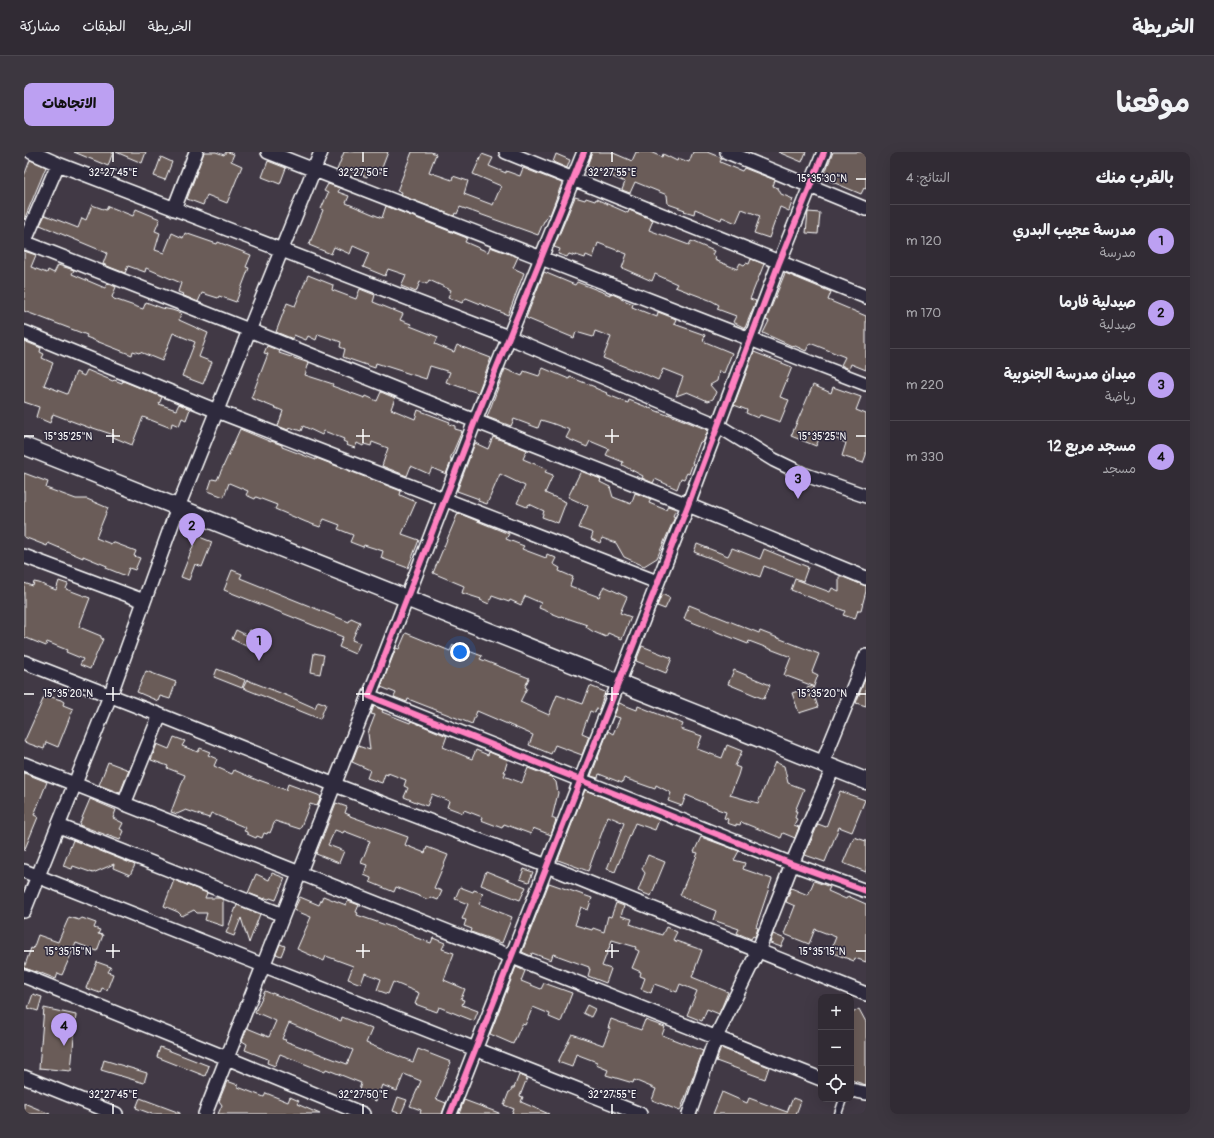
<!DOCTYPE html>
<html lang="ar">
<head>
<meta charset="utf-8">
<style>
  body { margin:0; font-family:Pangolin,"Playpen Sans Arabic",sans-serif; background:#3d3740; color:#f1f3f6; direction:rtl }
  .controls { position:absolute; right:12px; bottom:12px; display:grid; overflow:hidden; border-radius:8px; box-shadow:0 4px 16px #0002 }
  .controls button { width:36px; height:36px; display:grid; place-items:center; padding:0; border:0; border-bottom:1px solid #4c474f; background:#312b34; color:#f1f3f6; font:20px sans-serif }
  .you { position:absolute; left:436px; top:500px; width:14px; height:14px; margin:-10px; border:3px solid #fff; border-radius:50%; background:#1a73e8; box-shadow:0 0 0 6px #1a73e833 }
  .badge { display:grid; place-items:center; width:26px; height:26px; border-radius:50%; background:#bca0f2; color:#111; font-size:13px; font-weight:700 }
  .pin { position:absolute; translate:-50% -33px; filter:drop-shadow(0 1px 2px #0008) }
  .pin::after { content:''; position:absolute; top:21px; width:14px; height:12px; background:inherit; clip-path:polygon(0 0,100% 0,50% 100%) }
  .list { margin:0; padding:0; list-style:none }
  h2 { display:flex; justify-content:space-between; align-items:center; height:52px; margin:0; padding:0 16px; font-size:17px }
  h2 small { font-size:13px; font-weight:400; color:#a8a7ac }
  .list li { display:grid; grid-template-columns:26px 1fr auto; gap:12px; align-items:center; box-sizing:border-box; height:72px; padding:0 16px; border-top:1px solid #4c474f }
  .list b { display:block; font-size:15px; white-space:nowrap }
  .list p { margin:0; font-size:13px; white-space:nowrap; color:#a8a7ac }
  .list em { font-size:13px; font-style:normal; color:#a8a7ac }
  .icon { flex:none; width:22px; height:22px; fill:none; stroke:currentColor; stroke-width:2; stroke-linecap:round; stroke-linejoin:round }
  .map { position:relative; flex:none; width:842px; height:962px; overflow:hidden; direction:ltr; border-radius:8px }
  header { display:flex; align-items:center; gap:24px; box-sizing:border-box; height:56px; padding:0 20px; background:#312b34; border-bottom:1px solid #4c474f }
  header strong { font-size:19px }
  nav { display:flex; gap:22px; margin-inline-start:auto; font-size:14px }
  .intro { display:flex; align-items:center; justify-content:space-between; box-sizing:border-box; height:96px; padding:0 24px }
  h1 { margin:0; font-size:28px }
  .button { padding:10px 18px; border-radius:8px; background:#bca0f2; color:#111; font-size:14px; font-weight:700 }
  main { display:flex; gap:24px; padding:0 24px }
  aside { flex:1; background:#312b34; border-radius:8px; box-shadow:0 4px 16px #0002 }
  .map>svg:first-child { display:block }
  .building { fill:#6a5c58; stroke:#fff; fill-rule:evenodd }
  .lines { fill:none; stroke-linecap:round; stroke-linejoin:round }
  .service-casing { stroke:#fff; stroke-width:9 }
  .minor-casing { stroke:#fff; stroke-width:16 }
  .tertiary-casing { stroke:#fff; stroke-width:19 }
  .service { stroke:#2f2a3d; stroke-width:6 }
  .minor { stroke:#2f2a3d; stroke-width:13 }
  .tertiary { stroke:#2f2a3d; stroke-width:16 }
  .cycleway-casing { stroke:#2f2a3d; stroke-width:8 }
  .cycleway { stroke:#ff80c0; stroke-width:6 }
  .ticks { fill:none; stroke:#fff; stroke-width:1.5 }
  .ticks-label { font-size:10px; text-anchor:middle; fill:#fff; stroke:#2f2a3d; stroke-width:3; stroke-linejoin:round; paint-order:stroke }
</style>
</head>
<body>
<header>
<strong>الخريطة</strong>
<nav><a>الخريطة</a><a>الطبقات</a><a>مشاركة</a></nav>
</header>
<div class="intro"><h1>موقعنا</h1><a class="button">الاتجاهات</a></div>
<main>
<aside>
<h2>بالقرب منك<small>النتائج: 4</small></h2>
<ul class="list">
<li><span class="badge">1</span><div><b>مدرسة عجيب البدري</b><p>مدرسة</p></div><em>120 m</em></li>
<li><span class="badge">2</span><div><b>صيدلية فارما</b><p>صيدلية</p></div><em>170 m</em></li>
<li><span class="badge">3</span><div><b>ميدان مدرسة الجنوبية</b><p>رياضة</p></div><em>220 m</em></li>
<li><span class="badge">4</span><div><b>مسجد مربع 12</b><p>مسجد</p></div><em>330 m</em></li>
</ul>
</aside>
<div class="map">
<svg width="842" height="962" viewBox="0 0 842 962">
  <rect width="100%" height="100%" fill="#413945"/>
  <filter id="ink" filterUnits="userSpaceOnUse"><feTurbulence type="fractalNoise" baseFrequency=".025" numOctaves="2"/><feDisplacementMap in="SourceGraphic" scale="8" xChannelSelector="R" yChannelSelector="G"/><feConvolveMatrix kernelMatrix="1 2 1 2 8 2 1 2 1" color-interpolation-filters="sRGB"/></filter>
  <g filter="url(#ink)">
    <!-- building -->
    <path class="building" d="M50,0H89L84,14Z
      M92,0H122L118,11Z
      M180,0H192L200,3L202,0H204L210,2L207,9L218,14L203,51L183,43L179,53L163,47Z
      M320,0H364L356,21L349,18L347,23L344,22L343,25L324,18L322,22L313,18Z
      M388,0H407L412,2L405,20L428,28L429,24L444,29L440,42L469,53L477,34L449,22L458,2L469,6L465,14L482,21V19L496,24L499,16L538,31L526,63L524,62L521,69H520L514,83L436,55L433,62L431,61L430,64L376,43L377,40L373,39Z
      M568,0H587L608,9L612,0H626L638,5L639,2L653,9L654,6L665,10L669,0H683L698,6L696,10L718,19L720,16L751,28L749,34L754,36L757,42L769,47L765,59L756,55L745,86L730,81L736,64L718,57L712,71L698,65L697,68L671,57L670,62L660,59L661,58L644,52L643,43L611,30L606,41L598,38L601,30L563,14Z
      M754,0H782L778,10Z
      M809,0H842V37L840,36L837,42L799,26Z
      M532,2L546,8L543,16L529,10Z
      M137,5L148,10L141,28L130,24Z
      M6,8L22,15L0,68V24Z
      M244,9L262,16L256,32L238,25Z
      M304,32L316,36L314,40L325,44L322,51L358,66L362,54L443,86L441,90L464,100L466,95L494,105L489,116L500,121L484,163L442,146L438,151L424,145L427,138L405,128L403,132L396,130L392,140L377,134L382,123L364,117L361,124L339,115L345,101L329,94L326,102L310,95L307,102L285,93L299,58L297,57L304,41L300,39Z
      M551,45L561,48L562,46L571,49L572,47L604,61L605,58L629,68L625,78L665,93L667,89L690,99L688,103L692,105L691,108L713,117L716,111L720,113L722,111L725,112L727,107L740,112L726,147L732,149L721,176L709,170L712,164L693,157L695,153L688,149L651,135L653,132L631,122L628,129L598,116L603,102L574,91L569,106L562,103L561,106L552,103L551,104L545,102L543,105L534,102L536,97L530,95Z
      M68,53L82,58L84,54L109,64L112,57L136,67L131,79L136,81L131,98L140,101L148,81L159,86L161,81L193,92L194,90L227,103L222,115L225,116L212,150L195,144L194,146L178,141L174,150L158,143L159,142L154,140L157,131L122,116L121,120L104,114L101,121L88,116L79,112L83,101L16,73L21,63L54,76L58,66L62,68Z
      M784,60L796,61L794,82L782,81Z
      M0,99L12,103L7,115L23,121L24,118L30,121L34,113L50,118L48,122L81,136L83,131L92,135L88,145L90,147L119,157L122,150L138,156L148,158L157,161L155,168L184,181L175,205L188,210L179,232L158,224L171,190L149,181L138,209L116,200L115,201L109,199L108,203L62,185L63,183L0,159Z
      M520,120L551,133L553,130L586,143V141L597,146V147L609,152L608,155L633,165L634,160L652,167L650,172L681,183L679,189L708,201L700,221L695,219L693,229L686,233L692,240L689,247L684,249L663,240L652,244L659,225L639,217L634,228L614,219V220L579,206L587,185L571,179L569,185L552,180L550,186L502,166Z
      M761,121L807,140L804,148L842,164V218L827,212L825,217L817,213L821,205L786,191L782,199L769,193L768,194L739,181L745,169L742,168Z
      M284,123L309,133L308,138L332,147L336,137L351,143L349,150L379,162L376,168L387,172L386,174L414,185L411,192L430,200L433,193L467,206L454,241L422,230L426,220L406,214L402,227L352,211L351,216L319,205L321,197L316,195L317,190L294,182L292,188L284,184L282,188L270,183L269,187L252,180L263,151L271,154Z
      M0,189L17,196L16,200L20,202L18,206L29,211L20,233L43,242L52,220L60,224L63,218L89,229L90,228L98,231L99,229L138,245L135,252L152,258L155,252L166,257L162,268L158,266L155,274L148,271L147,276L119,265L108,293L89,285L90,283L66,275V276L29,262L26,271L12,265L15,255L0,250Z
      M243,194L256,199L255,201L285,211L281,223L309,232L308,234L341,246L342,244L353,249L357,240L371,246L367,257L391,267L394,258L426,270L425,272L431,274V277L438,279L426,307H428L422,322L408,316L405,322L387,314L383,324L358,314L364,296L348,290L347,294L340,292L339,294L333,291L331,296L322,293L323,291L319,289L320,287L300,279L298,283L279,274L277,279L265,275L264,278L254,274L259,259L227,246L244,202L240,201Z
      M730,200L768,215L756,245L765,248L756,270L736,263L734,266L722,261L723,258L710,253Z
      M519,216L545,227L546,225L571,235V236L583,241L582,242L604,251L605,248L643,263L644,262L684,278L679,291L676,290L668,311H669L665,322L663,321L660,327L657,326L653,337L631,327L629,331L618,326L619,324L598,313L599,310L582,303L585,297L566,289L563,295L542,286L546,278L527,271L517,268L514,276L490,267L487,274L463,265L481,217L498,224L500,219L515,224Z
      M789,233L807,241L809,235L837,245L832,258L842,262V303L839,311L818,304L822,291L798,281L792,294L767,284Z
      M216,277L247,290V289L258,293V295L292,308V306L377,339L376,343L392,350L378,382L395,388L384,416L357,406L359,399L340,393L339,395L326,390L329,383L314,377L316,373L300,367L296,375L282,370L251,357L253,353L232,345L231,347L222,343L224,339L205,331L200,345L184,339L188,327L193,328Z
      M469,285L503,298L499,307L523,317L521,320L529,323L521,341L542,350L534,371L518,365L520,359L505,352L503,355L493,351L501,334L476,322L463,352L454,349L455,347L433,339L451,291L464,297Z
      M557,319L577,327L576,330L586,335L589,345L607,352L611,341L627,347L625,351L642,358L644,354L652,357L649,364L651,365L633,406L620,414L600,405L592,391L578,386L576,391L567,387L569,381L555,376L564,354L544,345Z
      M0,321L24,330L22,336L52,347H63L84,356L72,386L87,392L88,390L112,399L110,404L116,406L111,418L105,416L102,424L82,416L83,414L59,404V406L24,391L23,394L0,385Z
      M434,361L485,382L482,387L500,394L498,397L522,406L523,402L532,406L529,412L536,416L535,419L549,425L546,434L575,445L580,434L603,445L596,461L607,465L598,487L584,481L582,485L568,479L562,475L563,473L537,464V465L515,456L517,451L501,444L497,453L486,448L485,450L468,444L465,452L456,448L457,447L438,441L440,434L409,421Z
      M173,384L188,390L178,415L171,412L165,428L157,425Z
      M673,392L704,404L708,396L736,407L740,397L784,415L779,429L740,414L736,425L670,400Z
      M208,418L218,422L216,426L325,470L327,466L336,470L328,488L336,491L331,502L315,495L319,485L200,438Z
      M815,425H819L842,434V439L837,458H834L831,467L819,463L821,459L767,438L771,427L806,440L808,436L815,439Z
      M35,429L44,432L42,437L66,446L55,475L77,484V486L79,487L66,517L56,513L59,507L42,500L43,498L23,490L22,494L0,485V431L9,434L10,430L15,431L32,438Z
      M638,442L646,446L641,457L633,454Z
      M665,453L735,481L736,479L795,502L788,520L794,523L786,545L790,543L794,555L775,561L768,541L789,534L760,523L767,505L725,489L724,492L660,467Z
      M212,478L224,484L226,478L244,486L238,502L208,487Z
      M382,481L426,499L429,493L458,504L456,507L505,526L501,535L503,536L496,550L525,563L533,543L559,552L566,534L581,540L575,558L572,557L571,561L566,559L558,581L565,584L558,603L531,593L527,602L505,593L509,583L453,559L448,572L384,547L383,550L370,545L372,541L357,535L372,496L375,497Z
      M618,494L648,506L642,521L612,509Z
      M290,501L300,503L296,522L287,520Z
      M193,517L221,528L218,536L190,525Z
      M710,518L746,533L740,547L704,532Z
      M122,519L152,530L146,547L136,544L134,549L113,540Z
      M841,527H842V554L832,551Z
      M223,528L264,544L291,556L294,549L302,552L296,567L219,536Z
      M21,543L37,548L40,550L39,553L49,557L34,595L22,590L20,597L0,590Z
      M595,551L613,558L614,554L659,572L657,577L678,584L673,597L698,606L703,593L718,599L711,614L716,616L714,623L706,643L734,651L751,610L760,614L764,631L780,637L771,659H773L771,666L773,667L770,673L775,675L771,686L759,681L757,686L717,670L716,673L712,672V674L703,671L704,667L700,666L702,660L693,657V656L662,643L658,654L644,649L647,641L632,633L631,637L600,626L598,631L575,622L574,626L567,624L584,579L589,582L596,566L590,564Z
      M350,554L359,558L358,560L386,571L387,569L423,584L419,595L448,607L452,598L464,603L465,600L484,608L480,620H482L480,624L498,631L504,616L527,625L532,630L534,641L528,666L532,668L527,683L509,676L507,682L480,672L478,676L457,668L458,665L440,658L439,661L423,655L425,649L408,642L403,654L392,650L380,645L384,636L380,634L382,628L364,621V623L361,622L358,631L343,626L346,618L328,610L334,594L346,598L344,581L351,563L347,562Z
      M150,585L161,589L158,594L174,600L176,596L186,600L184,603L193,607L190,614L208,622L210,618L235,629V628L262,638L264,632L294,643L297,645L293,654L286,652L276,677L251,669L246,681L244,680L243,682L240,681L238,686L233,684L232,686L223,682V680L220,679L222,676L220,675L187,661L185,666L162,658L153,662L147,660L161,623L143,616L144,614L127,608L133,592L145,597Z
      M84,610L105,618L96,641L75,633Z
      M0,621L23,630L10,663L14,665L0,699Z
      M561,638L635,668L631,678L611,671L591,720L583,717L600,671L584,664L564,719L534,708Z
      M816,639L841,648L828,680L815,675L801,710L781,703L794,672L802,675Z
      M66,647L92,658L89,666L99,671L96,677L100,679L96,688L55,673Z
      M312,651L323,655L321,661L326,663V664L384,685L381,693L401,701L403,695L424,703L410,736L418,739L414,748L406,745L405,748L372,735L370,740L346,730L347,726L340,723L343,713L337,711L346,689L320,679L319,681L311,678L304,693L320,699L315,711L292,702Z
      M677,685L715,699L710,708L721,711L719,717L748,727L732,775L734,776L731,785L729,784L727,787L713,781L715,777L689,768L692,759L658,745V744L656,743L674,701L670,700Z
      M830,685L842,689V720L819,711Z
      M49,688L111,713L106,723L89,716L90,712L69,721L49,714L48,717L39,714Z
      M624,703L641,710L627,744L614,739L621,721L618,717Z
      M500,717L509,720L505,730L496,727Z
      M462,719L502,735L496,748L457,733Z
      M248,721L261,726L252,748L246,746L245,747L241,746L240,747L224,741L232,722L245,728Z
      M150,728L183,741L181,746H196L199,748V774L181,768L183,761H173L170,758L158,764L154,760L140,754Z
      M790,729L806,735L804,739L822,747L824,744L842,752V810L831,806L830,809L806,800L812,785L791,777L785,792L760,782L771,754L762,750L767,736L784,743Z
      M525,731L568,746L564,758L557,755L551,773L568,778L569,776L580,780L584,764L587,765L592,751L600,754L597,764L608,767L606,772L638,783L642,775L653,780L649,788L678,798L668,825L704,840L695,862L683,857L678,869L663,863L673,839L656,832L653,840L630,832L627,841L617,837L621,826L616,824L617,820L608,816L615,799L611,797L612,795L588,788L578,814L587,817L582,831L564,824L566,817H565V815L529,802L527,808L508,801L507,804L498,800Z
      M436,735L449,740L450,738L459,741L455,752L488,765L478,791L447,780L448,777L440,774L442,768L438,767L444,752L431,747Z
      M299,744L322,753L324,749L335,753L332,760L334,761L333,763L390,783V785L407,791L409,786L421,791L418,797L430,801L420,828L441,837L437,847L440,848L438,853L454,859L450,869L415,855L413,860L391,852L395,841L369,830L364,842L353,838L357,827L341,821L337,832L324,827L329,814L302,804L300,809L273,797L287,765L270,758L276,745L295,753Z
      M213,753L236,762L225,791L217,766L210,784L202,781Z
      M45,765L55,768L58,766L72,771L70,776L76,778L74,782L79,783L73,799L52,791L38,823L34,821L32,827L12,819V820L0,816L7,796L9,797L14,783L34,790Z
      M749,782L761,787L757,795L746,791Z
      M256,792L261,794L257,804L252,802Z
      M73,810L87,815L84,820L89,822L83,838L78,836L76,841L62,836Z
      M492,815L501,819L497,829L517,837L520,831L548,841L537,870L525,865L526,862L509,855L501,873L498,872L489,892L466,882Z
      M241,839L248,842V841L317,869L318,865L348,877L342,891L389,910L394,897L427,910L412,947L422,951L418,962H396L397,958L386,954L397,929L380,922L373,939L358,933L352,949L334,942L337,931L302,917L301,920L256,902L251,914L243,911L244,907L221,898L223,892L218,889L223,876L245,885L252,869L231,860ZM265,871L329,898L323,912L261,889L262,888L258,887Z
      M9,842L18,845L14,859L4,856Z
      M563,853L571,857L567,865L559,861Z
      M20,856L52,863L47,919L15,916Z
      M835,857L842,870V933L827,928V862Z
      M587,867L617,878L621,868L641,875L638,883L679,899L656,959L628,948L632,937L610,928L609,931L582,923L584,918L572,913L573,910L552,902L548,915L534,910L548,882L579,893L586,876H584Z
      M136,895L185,914L181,924L133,905Z
      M697,896L745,915L741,927L692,909Z
      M80,908L123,921L120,931L77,918Z
      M495,923L503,926L496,944L499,945L497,950L525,962H488L490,957L480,953L485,940H486L488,936H490Z
      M203,929L214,933V935L240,945L242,941L264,950L266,945L275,949L273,952L296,962H194L198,953L195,949Z
      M698,940L723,951L725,946L763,960L769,946L777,949L772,962H689Z
      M374,945L383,948L377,962L369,959Z
      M116,946L156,961V962H128L112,956Z
      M440,948L475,961V962H435Z
      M0,951L26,962H0Z"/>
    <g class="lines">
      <!-- service casing -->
      <g class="service-casing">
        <path id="service" d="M814,962L819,947"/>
      </g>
      <!-- minor casing -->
      <g class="minor-casing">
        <path id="minor" d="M7,0L34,12L484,185L693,273L750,308L779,322L842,344
          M244,0L842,232
          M482,0L842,145
          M560,0L451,269L345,544L768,712L842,739
          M703,0L842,57
          M150,57L172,0
          M0,90L225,178L451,269L664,353L842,426
          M0,91L34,12
          M0,180L193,259L633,430
          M0,404L120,449
          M0,510L136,563L311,633L523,714L842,842
          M0,612L797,927
          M798,612L842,504
          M100,652L136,563
          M35,674L259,763
          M0,719L616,962
          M0,759L86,544L154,355L297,0
          M0,824L203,906L339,962
          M0,925L92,962
          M827,938L842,941
          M181,962L345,544
          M426,962L664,353L755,111L800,0
          M665,962L692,885L734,799L768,712L809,616"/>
      </g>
      <!-- tertiary casing -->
      <g class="tertiary-casing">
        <path id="tertiary" d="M0,294L842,629"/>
      </g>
      <!-- service -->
      <use href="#service" class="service"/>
      <!-- minor -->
      <use href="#minor" class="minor"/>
      <!-- tertiary -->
      <use href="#tertiary" class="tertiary"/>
      <!-- cycleway casing -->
      <g class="cycleway-casing">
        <path id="cycleway" d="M560,0L451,269L345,544L768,712L842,739
          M426,962L664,353L755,111L800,0"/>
      </g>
      <!-- cycleway -->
      <use href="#cycleway" class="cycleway"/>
    </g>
  </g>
  <!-- ticks -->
  <path class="ticks" d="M89,0V10M339,0V10M588,0V10M832,27H842M89,277V291M339,277V291M588,277V291M0,284H10M82,284H96M332,284H346M581,284H595M832,284H842M89,535V549M339,535V549M588,535V549M0,542H10M82,542H96M332,542H346M581,542H595M832,542H842M89,792V806M339,792V806M588,792V806M0,799H10M82,799H96M332,799H346M581,799H595M832,799H842M89,952V962M339,952V962M588,952V962"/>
  <g class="ticks-label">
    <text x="89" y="24">32°27'45"E</text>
    <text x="339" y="24">32°27'50"E</text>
    <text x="588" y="24">32°27'55"E</text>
    <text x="798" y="30">15°35'30"N</text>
    <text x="44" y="288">15°35'25"N</text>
    <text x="798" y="288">15°35'25"N</text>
    <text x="44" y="545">15°35'20"N</text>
    <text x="798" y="545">15°35'20"N</text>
    <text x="44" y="803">15°35'15"N</text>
    <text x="798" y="803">15°35'15"N</text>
    <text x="89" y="946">32°27'45"E</text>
    <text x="339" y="946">32°27'50"E</text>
    <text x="588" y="946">32°27'55"E</text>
  </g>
</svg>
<div class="controls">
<button>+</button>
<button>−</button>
<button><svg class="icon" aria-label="locate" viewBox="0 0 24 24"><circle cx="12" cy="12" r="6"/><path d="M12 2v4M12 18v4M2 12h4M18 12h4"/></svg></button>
</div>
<div class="you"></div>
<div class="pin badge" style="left:235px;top:509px">1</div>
<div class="pin badge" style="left:168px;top:394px">2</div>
<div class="pin badge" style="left:774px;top:347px">3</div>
<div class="pin badge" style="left:40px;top:894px">4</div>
</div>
</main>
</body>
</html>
